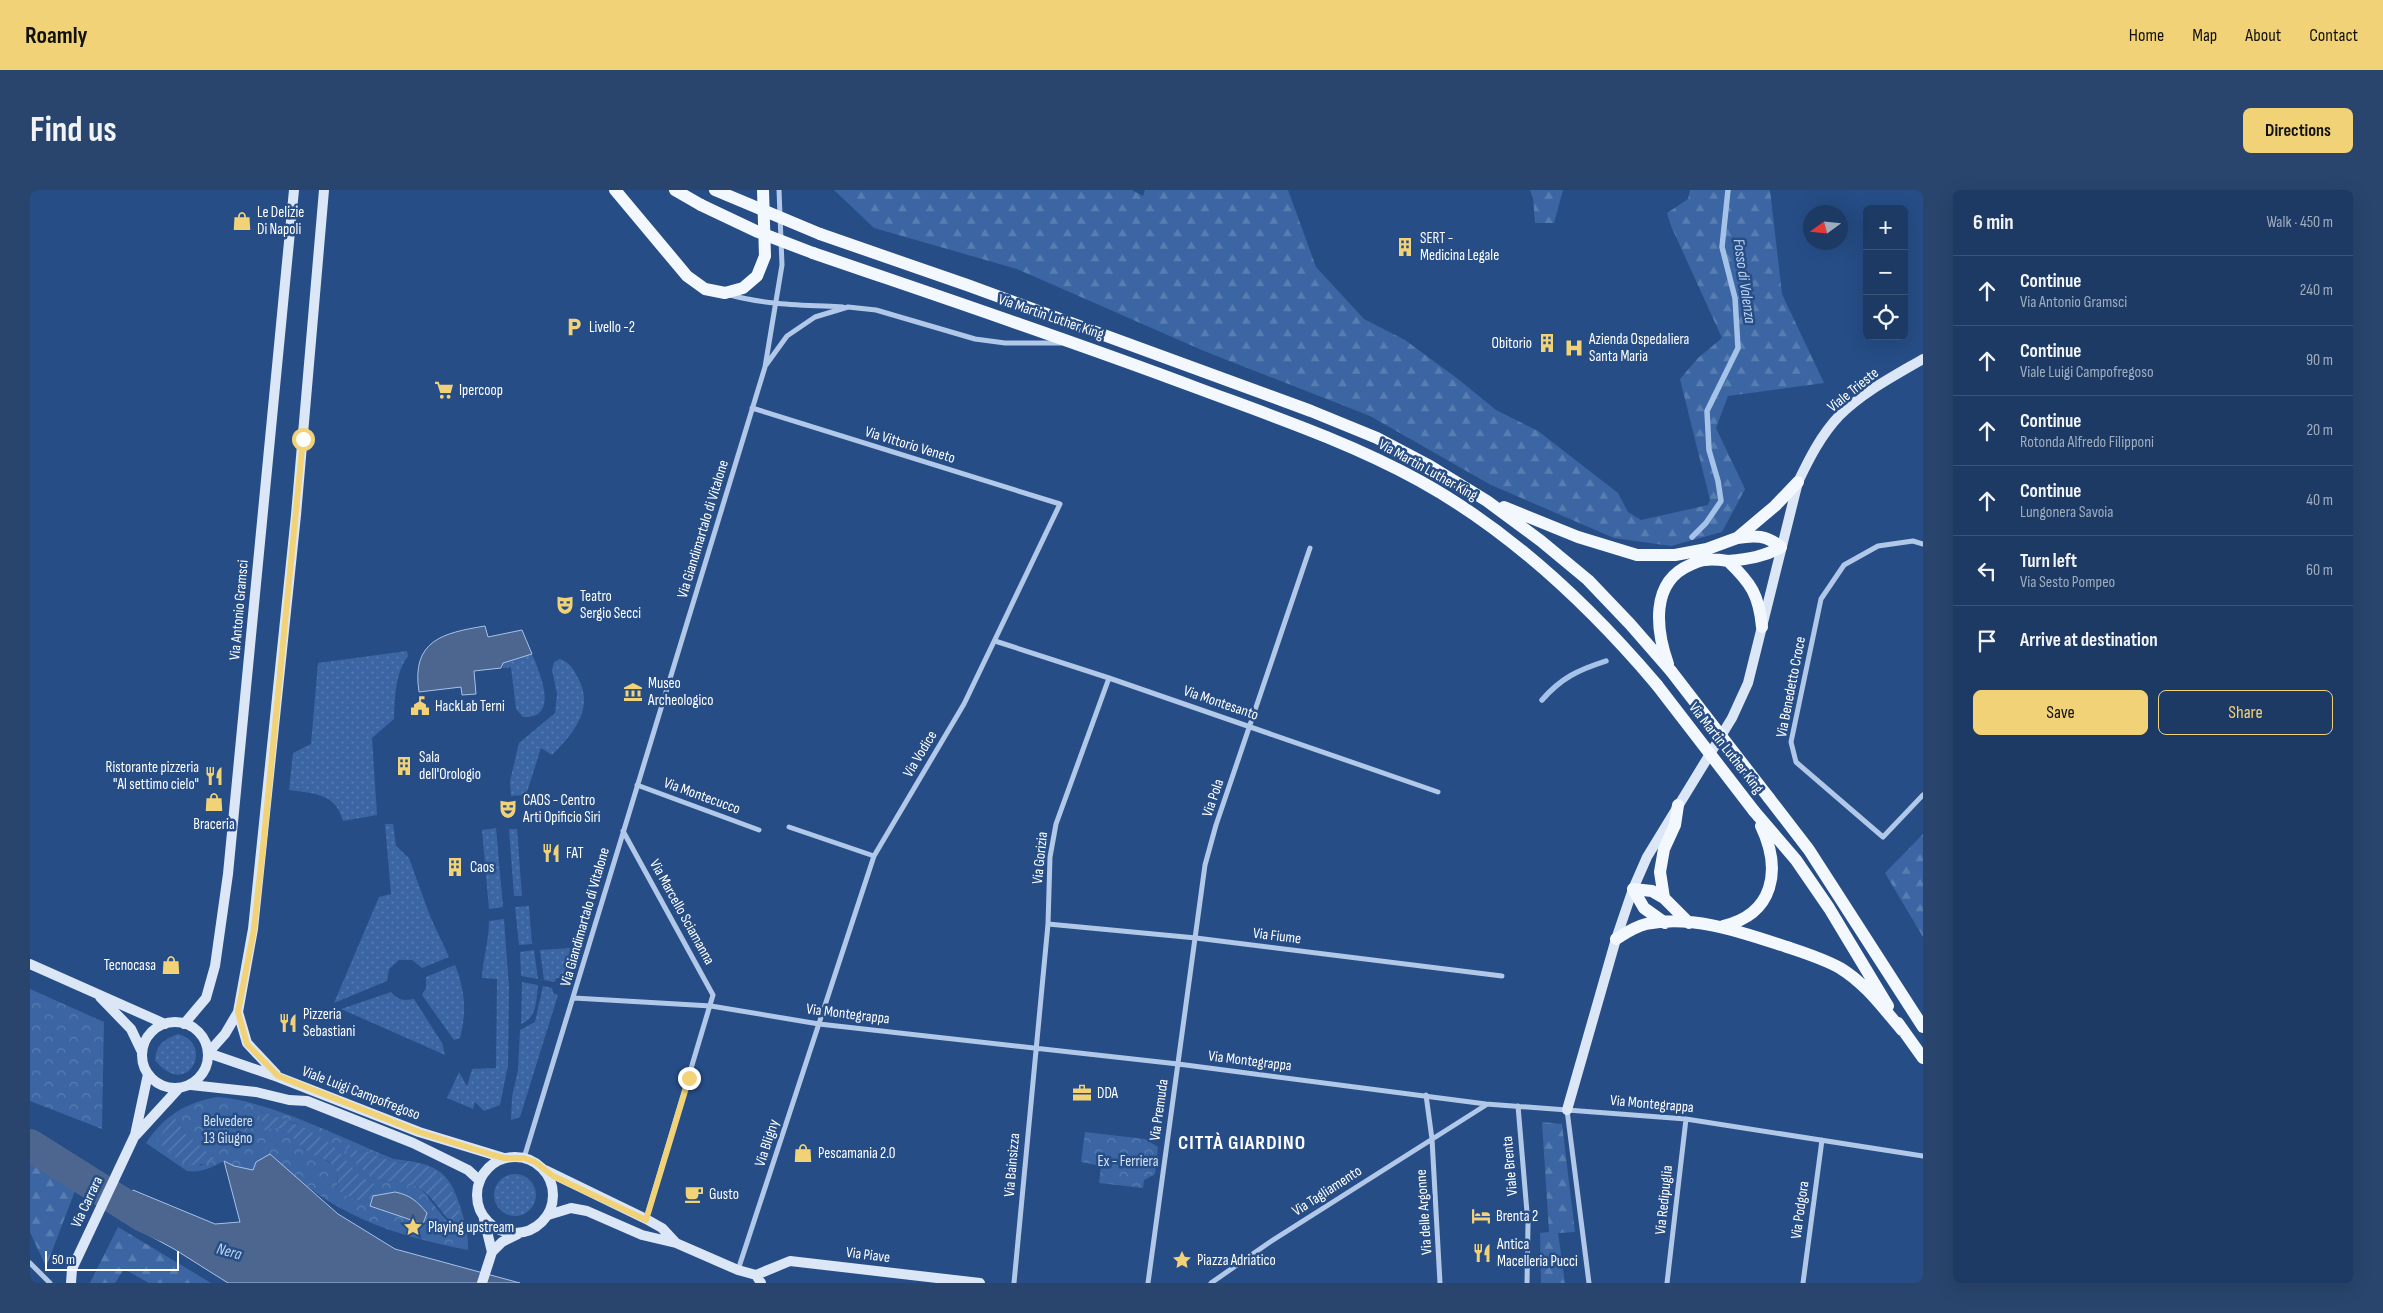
<!DOCTYPE html>
<html lang="en">
<head>
<meta charset="utf-8">
<style>
  body { margin:0; font-family:"Sofia Sans Condensed",sans-serif; background:#29456d; color:#f1f3f6 }
  .controls { position:absolute; right:15px; top:15px; display:grid; overflow:hidden; border-radius:8px; box-shadow:0 5px 20px #0002 }
  .controls button { width:45px; height:45px; display:grid; place-items:center; padding:0; border:0; border-bottom:1px solid #3a5478; background:#1c3a64; color:#f1f3f6; font:25px sans-serif }
  .compass { position:absolute; left:1773px; top:15px; width:45px; height:45px; border-radius:50%; background:#1c3a64; box-shadow:0 5px 20px #0002; rotate:255deg }
  .scale { position:absolute; left:15px; bottom:12px; width:134px; box-sizing:border-box; padding-left:5px; border:2px solid #fff; border-top:0; font-size:14px; line-height:18px; white-space:nowrap; color:#fff; -webkit-text-stroke:4px #264d86; paint-order:stroke }
  .stop { position:absolute; width:15px; height:15px; margin:-11px; border:4px solid #f1d276; border-radius:50%; background:#fff }
  .stop.end { background:#f1d276; border-color:#fff; box-shadow:0 1px 5px #0008 }
  .list { margin:0; padding:0; list-style:none }
  h2 { display:flex; justify-content:space-between; align-items:center; height:65px; margin:0; padding:0 20px; font-size:21px }
  h2 small { font-size:16px; font-weight:400; color:#a0adbf }
  .list li { display:grid; grid-template-columns:32px 1fr auto; gap:15px; align-items:center; box-sizing:border-box; height:70px; padding:0 20px; border-top:1px solid #3a5478 }
  .list b { display:block; font-size:19px; white-space:nowrap }
  .list p { margin:0; font-size:16px; white-space:nowrap; color:#a0adbf }
  .list em { font-size:16px; font-style:normal; color:#a0adbf }
  .actions { display:flex; gap:10px; padding:15px 20px }
  .actions a { flex:1; padding:11px 0; border:1px solid #f1d276; border-radius:8px; text-align:center; font-size:18px; color:#f1d276 }
  .actions .main { background:#f1d276; color:#111 }
  .icon { flex:none; width:28px; height:28px; fill:none; stroke:currentColor; stroke-width:2; stroke-linecap:round; stroke-linejoin:round }
  .map { position:relative; flex:none; width:1893px; height:1093px; overflow:hidden; border-radius:8px }
  header { display:flex; align-items:center; gap:30px; box-sizing:border-box; height:70px; padding:0 25px; background:#f1d276; color:#111 }
  header strong { font-size:24px }
  nav { display:flex; gap:28px; margin-inline-start:auto; font-size:18px }
  .intro { display:flex; align-items:center; justify-content:space-between; box-sizing:border-box; height:120px; padding:0 30px }
  h1 { margin:0; font-size:35px }
  .button { padding:12px 22px; border-radius:8px; background:#f1d276; color:#111; font-size:18px; font-weight:700 }
  main { display:flex; gap:30px; padding:0 30px }
  aside { flex:1; background:#1c3a64; border-radius:8px; box-shadow:0 5px 20px #0002 }
  .map>svg:first-child { display:block }
  .grass { fill:url(#grass-dots) }
  .forest { fill:url(#forest-firs) }
  .park { fill:url(#park-crowns); fill-rule:evenodd }
  .garden { fill:url(#garden-furrows) }
  .water { fill:#4c668f; stroke:#a5c2e9 }
  .lines { fill:none; stroke-linecap:round; stroke-linejoin:round }
  .stream { stroke:#a5c2e9; stroke-width:5.5 }
  .river { stroke:#4c668f; stroke-width:32 }
  .street { stroke:#b1c8e8; stroke-width:5 }
  .secondary { stroke:#dbe6f7; stroke-width:10 }
  .primary { stroke:#f3f7fe; stroke-width:12 }
  .primary-bridge { stroke:#f3f7fe; stroke-width:12 }
  .route { stroke:#f1d276; stroke-width:6 }
  .labels { text-anchor:middle; dominant-baseline:central; stroke-width:5; stroke-linejoin:round; paint-order:stroke }
  .poi-label { font-size:15px; fill:#fff; stroke:#264d86; text-anchor:start }
  .street-label { font-size:15px; fill:#fff; stroke:#264d86 }
  .park-label { font-size:15px; fill:#d5e3f6; stroke:#264d86 }
  .water-label { font-size:16px; font-style:italic; fill:#bdd2f0; stroke:#264d86 }
  .district-label { font-size:20px; font-weight:bold; letter-spacing:1px; fill:#fff; stroke:#264d86 }
</style>
</head>
<body>
<header>
<strong>Roamly</strong>
<nav><a>Home</a><a>Map</a><a>About</a><a>Contact</a></nav>
</header>
<div class="intro"><h1>Find us</h1><a class="button">Directions</a></div>
<main>
<div class="map">
<svg width="1893" height="1093" viewBox="0 0 1893 1093">
  <defs>
    <pattern id="grass-dots" width="8" height="8" patternUnits="userSpaceOnUse" patternTransform="scale(1.25)"><rect width="8" height="8" fill="#3b66a3"/><path d="M2 2h.1M6 6h.1" fill="none" stroke="#587db1" stroke-width="1.8" stroke-linecap="round"/></pattern>
    <pattern id="forest-firs" width="22" height="20" patternUnits="userSpaceOnUse" patternTransform="scale(1.25)"><rect width="22" height="20" fill="#3b66a3"/><path d="M5 1l3.5 6h-7zM16 11l3.5 6h-7z" fill="#587db1"/></pattern>
    <pattern id="park-crowns" width="20" height="18" patternUnits="userSpaceOnUse" patternTransform="scale(1.25)"><rect width="20" height="18" fill="#3b66a3"/><path d="M2 6a3 3 0 1 1 6 0M12 15a3 3 0 1 1 6 0" fill="none" stroke="#587db1"/></pattern>
    <pattern id="garden-furrows" width="10" height="10" patternUnits="userSpaceOnUse" patternTransform="scale(1.25)"><rect width="10" height="10" fill="#3b66a3"/><path d="M-1 1l2-2M0 10L10 0M9 11l2-2" fill="none" stroke="#587db1"/></pattern>
  </defs>
  <rect width="100%" height="100%" fill="#264d86"/>
  <!-- grass -->
  <path class="grass" d="M377,461L378,466C365,483 365,508 364,529L342,548L347,625L313,631C305,602 284,604 259,600L263,563L281,554L288,473Z
    M502,464C509,481 531,529 493,527L486,519L481,477L473,478V473Z
    M530,469C540,473 543,478 548,488C565,518 543,544 522,565L511,558L496,605L481,606L480,591L489,553L525,523L527,504L522,480L524,472Z
    M355,634H363L366,656L379,668L400,726L419,767L392,778L382,770H369L359,779L357,791L304,813L349,707L361,704Z
    M466,638L473,717L459,719L452,640Z
    M479,639H487L492,706H484Z
    M499,716L502,754L489,755L485,717Z
    M474,729L479,798L478,875L470,915L454,921L445,912L443,919L417,908L429,882L437,896L442,879L466,878L467,789L452,788C453,768 459,751 459,731Z
    M542,758L533,788H527L524,792L514,790L510,760Z
    M504,760L508,789L491,786L490,762Z
    M425,775C435,800 437,822 430,848L424,850L392,805L396,798V787Z
    M492,792L508,795C506,811 507,828 491,834Z
    M513,796L522,798L523,803L528,805L490,927L481,930L482,907L488,880L490,840L505,832Z
    M361,802C368,810 373,811 384,809L412,853L415,865L311,819Z
    M148,844C186,854 157,911 125,870C127,854 133,850 148,844Z
    M464 1005a21 21 0 1 1 42 0a21 21 0 1 1-42 0Z"/>
  <!-- forest -->
  <path class="forest" d="M804,0H1102L1113,6L1115,0H1258L1286,77L1334,129L1375,150L1428,189L1466,220L1508,241L1588,303L1598,322L1611,330L1678,315L1680,310L1650,189L1668,168L1692,148L1641,36L1637,23L1658,9L1660,0H1740L1752,104L1794,193L1698,206L1686,238L1715,299L1692,342L1641,356L1584,348L1461,295L1340,226L1174,161L987,79L844,38Z
    M1500,0H1533L1524,33H1505L1503,8Z
    M1893,644V747L1855,683Z
    M1512,932L1532,934L1545,1042L1528,1043L1535,1093H1511L1510,1043L1519,1042Z
    M0,971L48,993L16,1077L0,1042Z
    M88,1037L181,1093H119L94,1079L85,1093H60Z"/>
  <!-- park -->
  <path class="park" d="M0,799L74,832L72,939L0,911Z
    M188,907C241,911 314,949 364,969C404,974 419,978 431,1019C435,1032 439,1047 438,1060C357,1044 300,1024 240,964L223,980L204,976L194,971C182,977 172,983 157,981L116,953C134,926 156,912 188,907ZM229,921L267,934L331,988L345,994L335,1014L310,1002L307,998L308,982L303,974L275,960L256,939L233,935ZM145,928L155,943L184,969L170,976ZM311,951L331,963L333,960L364,972L386,973L423,1001L435,1043L416,1030L392,1000L380,993L350,990Z
    M1055,942L1115,949L1128,957L1125,984L1114,990L1113,998L1069,993L1071,976L1051,972Z"/>
  <!-- garden -->
  <path class="garden" d="M228,921C253,928 278,937 299,953C319,968 318,982 345,994L335,1014L310,1002L307,998C312,966 292,973 274,959C256,944 259,933 232,941L233,934Z
    M145,928L155,943L185,969C157,984 149,969 127,952L134,940Z
    M311,950L331,963L333,960C343,963 352,968 362,971C371,974 380,971 389,973C424,983 427,1012 435,1043C415,1032 409,1013 392,1000C379,990 366,993 351,990C334,986 317,965 311,950Z"/>
  <!-- water -->
  <path class="water" d="M455,436L458,447L492,440L502,464L473,473L471,478L444,481L446,504L432,505L431,497L389,502C381,450 413,443 455,436Z
    M240,964L308,1024L365,1059L490,1093H198L144,1059L89,1029L103,1000L185,1034L210,1032L194,971L204,976L223,980L226,972Z
    M365,1002C380,1005 387,1011 397,1023L393,1034L340,1016L343,1006Z"/>
  <g class="lines">
    <!-- stream -->
    <path class="stream" d="M1662,347L1676,333L1691,311L1688,291L1679,260L1677,221L1708,158L1705,108L1692,57L1698,0
      M1512,510C1531,488 1548,480 1576,471"/>
    <!-- river -->
    <path class="river" d="M0,955L113,1026L135,1036"/>
    <!-- street -->
    <path class="street" d="M700,105C737,115 775,115 813,117
      M736,175L757,146L785,127L818,117L846,120L945,149L975,153H1031
      M1893,354L1883,351L1848,356L1814,375L1791,409L1761,552L1766,572L1853,647L1893,605
      M965,451L1079,488L1408,602
      M607,595L729,640
      M759,637L844,666
      M593,641L683,805L616,1029
      M1018,734L1166,748L1472,786
      M544,808L681,816L789,834L1148,874L1456,914L1656,929L1893,966
      M1396,905L1402,949L1410,1093
      M1488,916L1498,1034L1497,1093
      M1537,920L1559,1093
      M494,968L735,177L752,75L749,0
      M0,1073L20,1093
      M708,1080L844,666L934,514L1030,314L722,218
      M984,1093L1018,734L1020,667L1026,634L1079,488
      M1118,1093L1175,675L1186,635L1280,358
      M1181,1093L1240,1052L1456,915
      M1637,1093L1656,929
      M1773,1093L1792,950"/>
    <!-- secondary -->
    <path class="secondary" d="M294,0L266,325L223,739L208,822L195,844L178,863L248,887L389,942L474,968
      M0,774L135,834
      M70,807L101,839L112,862
      M208,822L217,853L246,884
      M112 865a33 33 0 1 1 66 0a33 33 0 1 1-66 0Z
      M154,834L176,808L185,776L198,684L264,0
      M161,895L226,902L259,910L277,911L383,953L438,980L450,991
      M1537,920L1586,749L1603,699L1617,667L1702,528L1718,493L1768,292C1779,269 1791,245 1809,226C1833,202 1864,186 1893,169
      M106,945L149,898
      M447 1005a38 38 0 1 1 76 0a38 38 0 1 1-76 0Z
      M515,980L616,1029L632,1038L645,1052
      M518,1025L541,1018L557,1021L612,1045L646,1053L708,1080L726,1085L731,1093
      M462,1062L472,1052L488,1044
      M726,1085L760,1071L950,1093
      M41,1093L42,1079L105,945L118,884
      M452,1093L462,1062L454,1029"/>
    <!-- primary -->
    <path class="primary" d="M585,0L657,86L675,99L695,103L713,98L727,86L735,66L733,0
      M645,0L671,15
      M790,44L937,95L1281,221L1347,248L1400,276L1457,311L1511,351L1558,390L1600,434L1641,481
      M783,63C911,107 1040,150 1167,198C1242,226 1319,252 1390,291C1482,342 1560,416 1627,495
      M1474,317L1548,347L1607,365H1645L1677,359L1707,348L1745,316L1768,292
      M1698,371C1718,369 1734,367 1751,357C1736,345 1725,345 1707,348
      M1638,474C1626,440 1620,392 1660,375C1665,373 1670,370 1675,370C1682,369 1691,370 1698,371C1721,393 1729,405 1732,437
      M1739,608L1779,660L1893,837
      M1648,615L1645,635L1634,659L1630,682L1634,708L1659,733
      M1724,621L1766,670L1799,718L1858,816
      M1603,699L1614,718L1635,733
      M1603,699L1622,701L1634,708
      M1693,736C1744,724 1752,680 1731,636
      M1586,749C1596,743 1604,737 1616,734C1663,724 1714,743 1757,757C1775,763 1794,769 1810,778C1835,793 1853,818 1872,840
      M1868,833L1893,868"/>
    <!-- primary-bridge -->
    <path class="primary-bridge" d="M685,0L790,44
      M671,15L728,42L783,63
      M1641,481L1739,608
      M1627,495L1724,621"/>
  </g>
  <g class="lines">
    <!-- route -->
    <path class="route" d="M273,249L234,648L224,739L208,822L217,854L248,886L389,942L463,965L474,968H494L505,972L523,986L616,1030L659,888"/>
  </g>
  <!-- icons -->
  <defs>
    <g id="shop-bare" transform="scale(1.5)"><path d="M-5-2.5h2.3a2.7 3.5 0 0 1 5.4 0H5L5.5 6h-11ZM-1.5-2.5h3a1.5 2.3 0 0 0-3 0Z" fill="#f1d276" stroke="#264d86" stroke-width="2.5" paint-order="stroke"/></g>
    <g id="building-bare" transform="scale(1.5)"><path d="M-4-6H4V6H1V3H-1V6H-4ZM-2.5-4.3h1.7v1.8h-1.7ZM.8-4.3h1.7v1.8H.8ZM-2.5-1h1.7V.8h-1.7ZM.8-1h1.7V.8H.8Z" fill="#f1d276" stroke="#264d86" stroke-width="2.5" paint-order="stroke"/></g>
    <g id="parking-bare" transform="scale(1.5)"><path d="M-3.5-5.5H1a3.5 3.5 0 0 1 0 7H-1V5.5H-3.5ZM-1-3.4V-.6H.8a1.4 1.4 0 0 0 0-2.8Z" fill="#f1d276" stroke="#264d86" stroke-width="2.5" paint-order="stroke"/></g>
    <g id="hospital-bare" transform="scale(1.5)"><path d="M-5-5h3v3.5h4V-5h3V5h-3V1.5h-4V5h-3Z" fill="#f1d276" stroke="#264d86" stroke-width="2.5" paint-order="stroke"/></g>
    <g id="supermarket-bare" transform="scale(1.5)"><path d="M-6-5.5h2.5l.6 2H6L4.5 2H-2.5L-4.4-4H-6ZM-1.5 3.2a1.3 1.3 0 1 0 .1 0ZM3 3.2a1.3 1.3 0 1 0 .1 0Z" fill="#f1d276" stroke="#264d86" stroke-width="2.5" paint-order="stroke"/></g>
    <g id="theatre-bare" transform="scale(1.5)"><path d="M-5-5.5Q0-4 5-5.5V0Q5 5 0 6Q-5 5-5 0ZM-3.3-2.5H-1v1.5H-3.3ZM1-2.5H3.3v1.5H1ZM-2.8 1Q0 5.5 2.8 1Z" fill="#f1d276" stroke="#264d86" stroke-width="2.5" paint-order="stroke"/></g>
    <g id="museum-bare" transform="scale(1.5)"><path d="M0-6L6-3V-2H-6V-3ZM-5-1h2V3h-2ZM-1-1h2V3h-2ZM3-1h2V3H3ZM-6 4H6V6H-6Z" fill="#f1d276" stroke="#264d86" stroke-width="2.5" paint-order="stroke"/></g>
    <g id="civic-bare" transform="scale(1.5)"><path d="M-.6-6.5H3V-4.5H.6V-3L4-1V1h2V6H-6V1h2V-1L-.6-3ZM-1.2 2.5V6h2.4V2.5Z" fill="#f1d276" stroke="#264d86" stroke-width="2.5" paint-order="stroke"/></g>
    <g id="restaurant-bare" transform="scale(1.5)"><path d="M-5-6h1v4h1v-4h1v4h1v-4h1v5L-1.5 .5V6h-2V.5L-5-1ZM5-6V6H3V1.5H1.5Q1.5-4 5-6Z" fill="#f1d276" stroke="#264d86" stroke-width="2.5" paint-order="stroke"/></g>
    <g id="office-bare" transform="scale(1.5)"><path d="M-6-3h4V-5.5h4V-3h4V5H-6ZM-1-4.5V-3h2v-1.5ZM-6 0V1H6V0Z" fill="#f1d276" stroke="#264d86" stroke-width="2.5" paint-order="stroke"/></g>
    <g id="cafe-bare" transform="scale(1.5)"><path d="M-5.5-4.5H6V0H3Q3 3.5 0 3.5H-2.5Q-5.5 3.5-5.5 0ZM3-3.2v2h1.7v-2ZM-6 4.5H4V6H-6Z" fill="#f1d276" stroke="#264d86" stroke-width="2.5" paint-order="stroke"/></g>
    <g id="hotel-bare" transform="scale(1.5)"><path d="M-6-4.5h1.5V1H6V5H4.5V3h-9V5H-6ZM-4 0a1.8 1.8 0 1 1 3.6 0ZM.5 0V-2.5h3Q6-2.5 6 0Z" fill="#f1d276" stroke="#264d86" stroke-width="2.5" paint-order="stroke"/></g>
    <g id="sight-bare" transform="scale(1.5)"><path d="M0-6L1.8-2.2L6-1.7L2.9 1.2L3.7 5.4L0 3.3L-3.7 5.4L-2.9 1.2L-6-1.7L-1.8-2.2Z" fill="#f1d276" stroke="#264d86" stroke-width="2.5" paint-order="stroke"/></g>
  </defs>
  <g fill-rule="evenodd">
    <use href="#shop-bare" x="212" y="31"/>
    <use href="#building-bare" x="1375" y="57"/>
    <use href="#parking-bare" x="544" y="137"/>
    <use href="#building-bare" x="1517" y="153"/>
    <use href="#hospital-bare" x="1544" y="158"/>
    <use href="#supermarket-bare" x="414" y="200"/>
    <use href="#theatre-bare" x="535" y="415"/>
    <use href="#museum-bare" x="603" y="502"/>
    <use href="#civic-bare" x="390" y="516"/>
    <use href="#building-bare" x="374" y="576"/>
    <use href="#restaurant-bare" x="184" y="586"/>
    <use href="#shop-bare" x="184" y="612"/>
    <use href="#theatre-bare" x="478" y="619"/>
    <use href="#restaurant-bare" x="521" y="663"/>
    <use href="#building-bare" x="425" y="677"/>
    <use href="#shop-bare" x="141" y="775"/>
    <use href="#restaurant-bare" x="258" y="833"/>
    <use href="#office-bare" x="1052" y="903"/>
    <use href="#shop-bare" x="773" y="963"/>
    <use href="#cafe-bare" x="664" y="1004"/>
    <use href="#hotel-bare" x="1451" y="1026"/>
    <use href="#sight-bare" x="383" y="1037"/>
    <use href="#restaurant-bare" x="1452" y="1063"/>
    <use href="#sight-bare" x="1152" y="1070"/>
  </g>
  <g class="labels">
    <!-- poi labels -->
    <g class="poi-label">
      <text x="227" y="22">Le Delizie<tspan x="227" dy="17">Di Napoli</tspan></text>
      <text x="1390" y="48">SERT -<tspan x="1390" dy="17">Medicina Legale</tspan></text>
      <text x="559" y="137">Livello -2</text>
      <text x="1559" y="149">Azienda Ospedaliera<tspan x="1559" dy="17">Santa Maria</tspan></text>
      <text x="1502" y="153" text-anchor="end">Obitorio</text>
      <text x="429" y="200">Ipercoop</text>
      <text x="550" y="406">Teatro<tspan x="550" dy="17">Sergio Secci</tspan></text>
      <text x="618" y="493">Museo<tspan x="618" dy="17">Archeologico</tspan></text>
      <text x="405" y="516">HackLab Terni</text>
      <text x="389" y="567">Sala<tspan x="389" dy="17">dell'Orologio</tspan></text>
      <text x="169" y="577" text-anchor="end">Ristorante pizzeria<tspan x="169" dy="17">"Al settimo cielo"</tspan></text>
      <text x="493" y="610">CAOS - Centro<tspan x="493" dy="17">Arti Opificio Siri</tspan></text>
      <text x="184" y="634" text-anchor="middle">Braceria</text>
      <text x="536" y="663">FAT</text>
      <text x="440" y="677">Caos</text>
      <text x="126" y="775" text-anchor="end">Tecnocasa</text>
      <text x="273" y="824">Pizzeria<tspan x="273" dy="17">Sebastiani</tspan></text>
      <text x="1067" y="903">DDA</text>
      <text x="788" y="963">Pescamania 2.0</text>
      <text x="679" y="1004">Gusto</text>
      <text x="1466" y="1026">Brenta 2</text>
      <text x="398" y="1037">Playing upstream</text>
      <text x="1467" y="1054">Antica<tspan x="1467" dy="17">Macelleria Pucci</tspan></text>
      <text x="1167" y="1070">Piazza Adriatico</text>
    </g>
    <!-- street labels -->
    <g class="street-label">
      <text transform="translate(1021 127) rotate(19)">Via Martin Luther King</text>
      <text transform="translate(1823 200) rotate(-39)">Viale Trieste</text>
      <text transform="translate(880 255) rotate(17)">Via Vittorio Veneto</text>
      <text transform="translate(1398 280) rotate(29)">Via Martin Luther King</text>
      <text transform="translate(673 339) rotate(-73)">Via Giandimartalo di Vitalone</text>
      <text transform="translate(209 420) rotate(-85)">Via Antonio Gramsci</text>
      <text transform="translate(1761 497) rotate(-79)">Via Benedetto Croce</text>
      <text transform="translate(1191 513) rotate(19)">Via Montesanto</text>
      <text transform="translate(1696 558) rotate(52)">Via Martin Luther King</text>
      <text transform="translate(890 564) rotate(-59)">Via Vodice</text>
      <text transform="translate(672 606) rotate(20)">Via Montecucco</text>
      <text transform="translate(1183 608) rotate(-71)">Via Pola</text>
      <text transform="translate(1010 668) rotate(-84)">Via Gorizia</text>
      <text transform="translate(652 722) rotate(61)">Via Marcello Sciamanna</text>
      <text transform="translate(555 727) rotate(-74)">Via Giandimartalo di Vitalone</text>
      <text transform="translate(1247 746) rotate(7)">Via Fiume</text>
      <text transform="translate(818 824) rotate(7)">Via Montegrappa</text>
      <text transform="translate(1220 871) rotate(7)">Via Montegrappa</text>
      <text transform="translate(331 903) rotate(21)">Viale Luigi Campofregoso</text>
      <text transform="translate(1622 914) rotate(5)">Via Montegrappa</text>
      <text transform="translate(1129 920) rotate(-82)">Via Premuda</text>
      <text transform="translate(737 953) rotate(-72)">Via Bligny</text>
      <text transform="translate(982 975) rotate(-85)">Via Bainsizza</text>
      <text transform="translate(1480 976) rotate(-95)">Viale Brenta</text>
      <text transform="translate(1297 1001) rotate(-33)">Via Tagliamento</text>
      <text transform="translate(1634 1010) rotate(-84)">Via Redipuglia</text>
      <text transform="translate(57 1012) rotate(-65)">Via Carrara</text>
      <text transform="translate(1770 1020) rotate(-82)">Via Podgora</text>
      <text transform="translate(1394 1022) rotate(-94)">Via delle Argonne</text>
      <text transform="translate(838 1065) rotate(7)">Via Piave</text>
    </g>
    <!-- park labels -->
    <g class="park-label">
      <text x="198" y="931">Belvedere<tspan x="198" dy="17">13 Giugno</tspan></text>
      <text x="1098" y="971">Ex - Ferriera</text>
    </g>
    <!-- water labels -->
    <g class="water-label">
      <text transform="translate(1714 91) rotate(82)">Fosso di Valenza</text>
      <text transform="translate(199 1062) rotate(15)">Nera</text>
    </g>
    <!-- district labels -->
    <g class="district-label">
      <text x="1212" y="953">CITTÀ GIARDINO</text>
    </g>
  </g>
</svg>
<div class="controls">
<button>+</button>
<button>−</button>
<button><svg class="icon" aria-label="locate" viewBox="0 0 24 24"><circle cx="12" cy="12" r="6"/><path d="M12 2v4M12 18v4M2 12h4M18 12h4"/></svg></button>
</div>
<svg class="compass" viewBox="-18 -18 36 36"><path d="M0-13l5 13h-10z" fill="#e53935"/><path d="M0 13l5-13h-10z" fill="#a0adbf"/></svg>
<div class="scale">50 m</div>
<div class="stop" style="left:273px;top:249px"></div>
<div class="stop end" style="left:659px;top:888px"></div>
</div>
<aside>
<h2>6 min<small>Walk · 450 m</small></h2>
<ul class="list">
<li><svg class="icon" aria-label="ahead" viewBox="0 0 24 24"><path d="M12 20V5M6 11l6-6 6 6"/></svg><div><b>Continue</b><p>Via Antonio Gramsci</p></div><em>240 m</em></li>
<li><svg class="icon" aria-label="ahead" viewBox="0 0 24 24"><path d="M12 20V5M6 11l6-6 6 6"/></svg><div><b>Continue</b><p>Viale Luigi Campofregoso</p></div><em>90 m</em></li>
<li><svg class="icon" aria-label="ahead" viewBox="0 0 24 24"><path d="M12 20V5M6 11l6-6 6 6"/></svg><div><b>Continue</b><p>Rotonda Alfredo Filipponi</p></div><em>20 m</em></li>
<li><svg class="icon" aria-label="ahead" viewBox="0 0 24 24"><path d="M12 20V5M6 11l6-6 6 6"/></svg><div><b>Continue</b><p>Lungonera Savoia</p></div><em>40 m</em></li>
<li><svg class="icon" aria-label="left" viewBox="0 0 24 24"><path d="M17 20v-9H6M10 6l-5 5 5 5"/></svg><div><b>Turn left</b><p>Via Sesto Pompeo</p></div><em>60 m</em></li>
<li><svg class="icon" aria-label="arrive" viewBox="0 0 24 24"><path d="M6 21V4h12l-3 4 3 4H6"/></svg><div><b>Arrive at destination</b></div></li>
</ul>
<div class="actions"><a class="main">Save</a><a>Share</a></div>
</aside>
</main>
</body>
</html>
